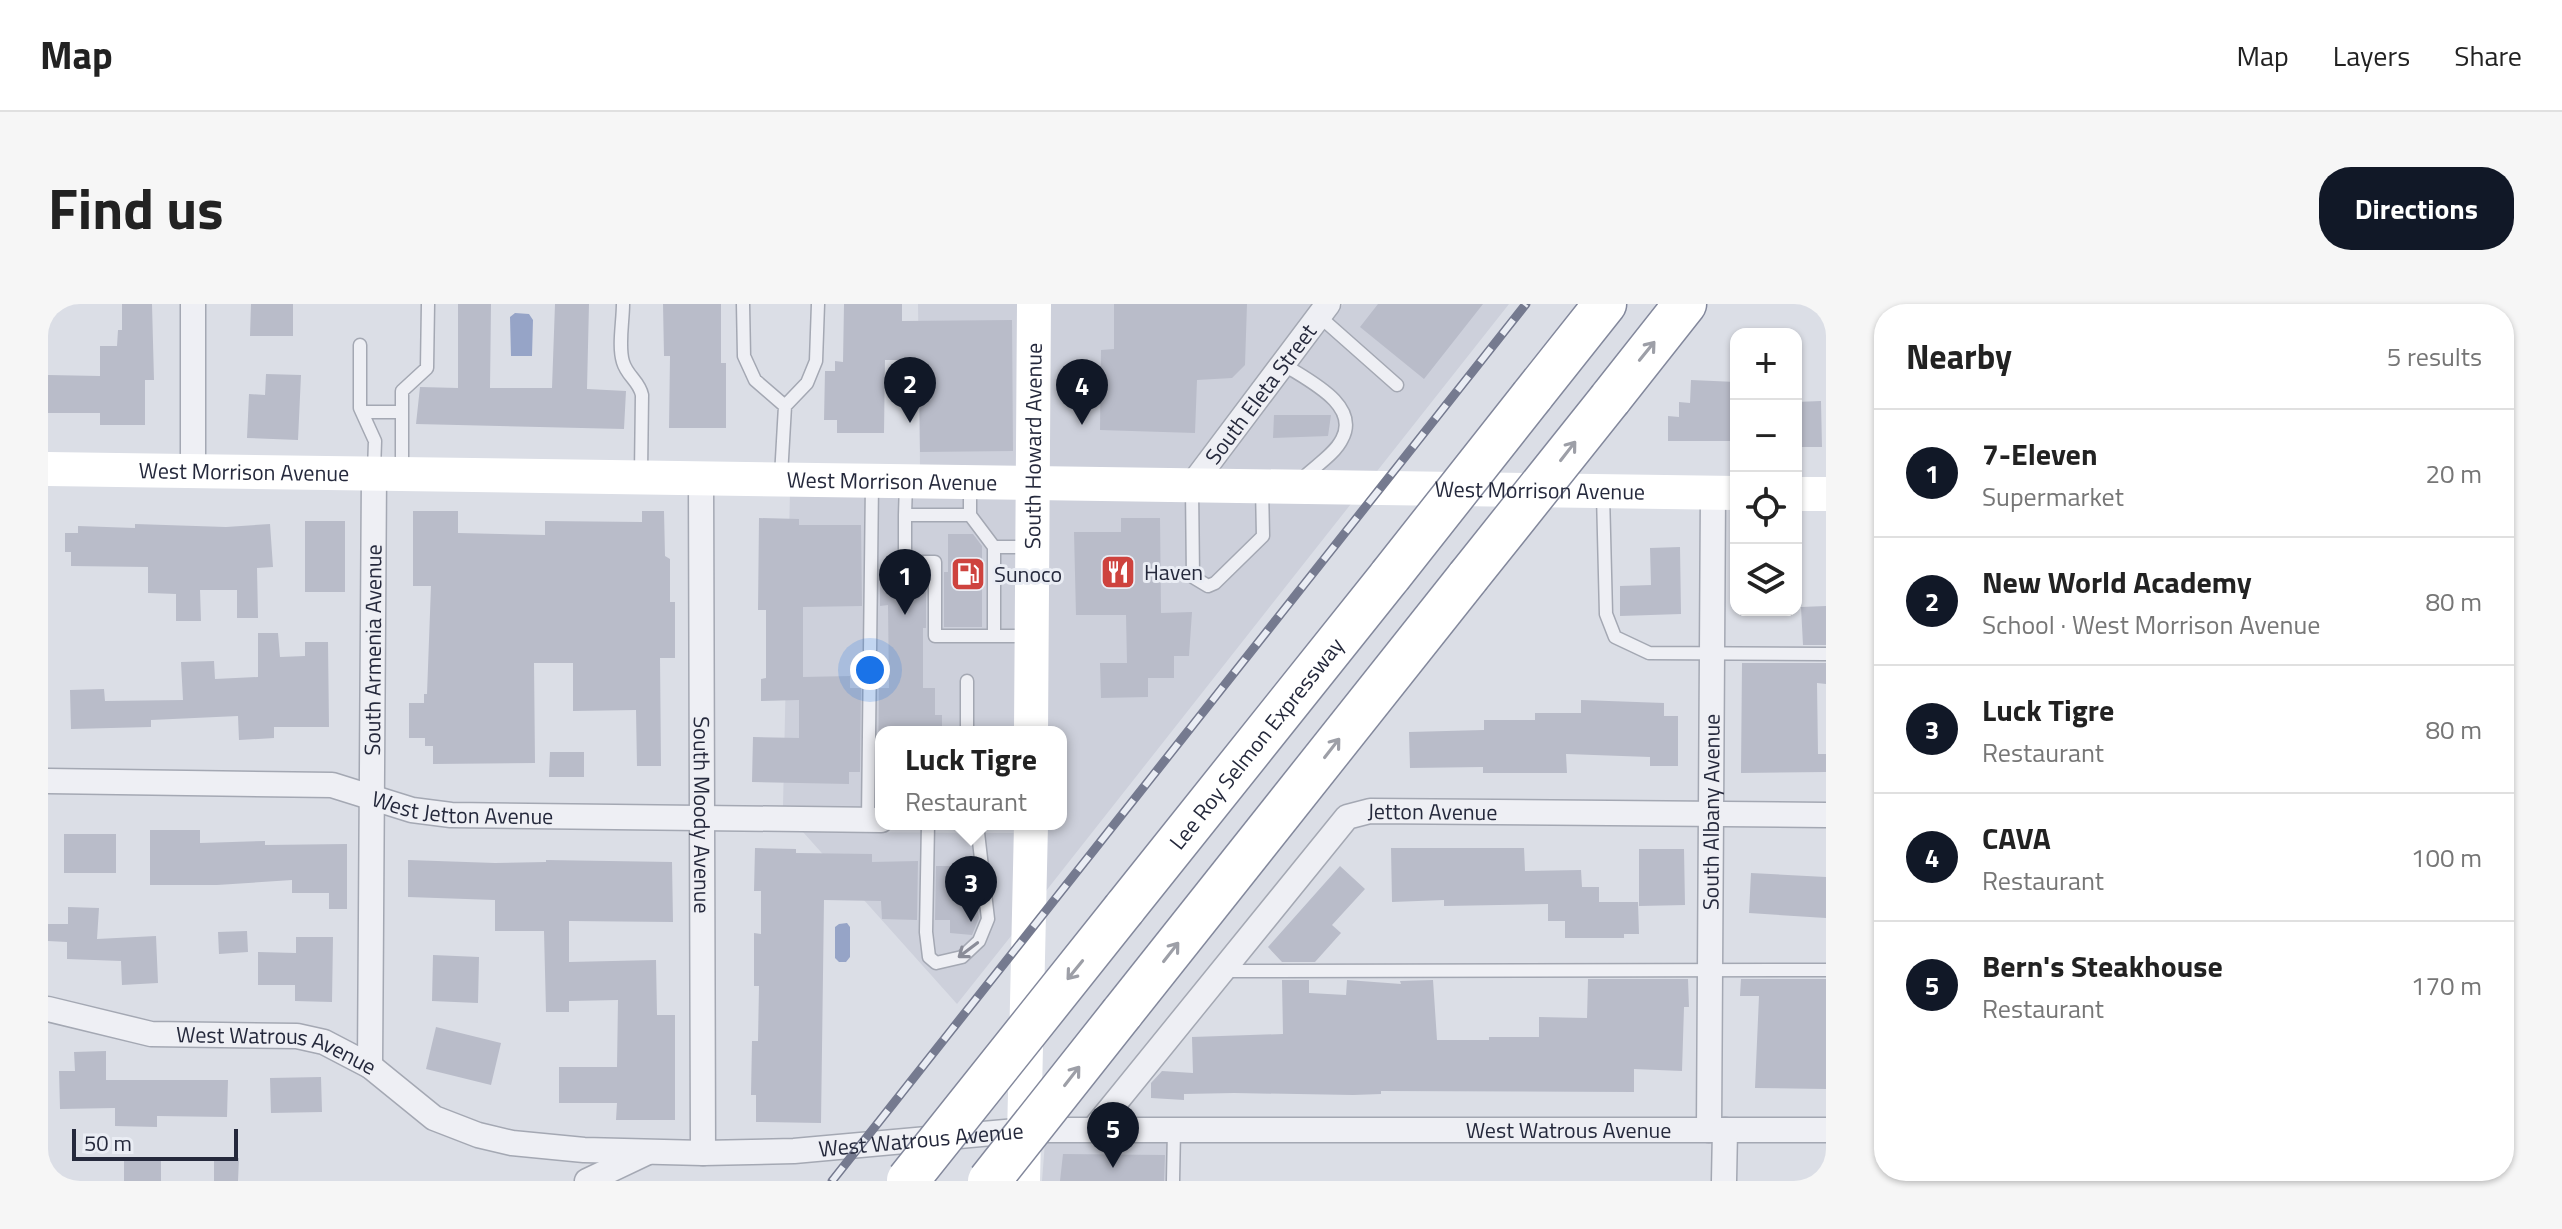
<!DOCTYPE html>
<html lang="en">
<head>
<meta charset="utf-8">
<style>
  body { margin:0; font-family:"Titillium Web",sans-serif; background:#f6f6f6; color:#222 }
  .controls { position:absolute; right:24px; top:24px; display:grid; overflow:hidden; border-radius:16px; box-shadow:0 2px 6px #0004 }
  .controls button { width:72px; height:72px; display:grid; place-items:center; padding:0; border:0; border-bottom:2px solid #e0e0e0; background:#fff; color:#222; font:40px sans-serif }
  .scale { position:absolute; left:24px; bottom:20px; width:166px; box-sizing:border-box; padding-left:8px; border:4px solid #25293c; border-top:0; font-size:22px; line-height:28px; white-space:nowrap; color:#25293c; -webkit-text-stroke:6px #eaedf4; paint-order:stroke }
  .you { position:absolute; left:822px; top:366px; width:28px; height:28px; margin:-20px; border:6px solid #fff; border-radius:50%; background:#1a73e8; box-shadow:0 0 0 12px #1a73e833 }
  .badge { display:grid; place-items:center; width:52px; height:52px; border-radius:50%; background:#111827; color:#fff; font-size:26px; font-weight:700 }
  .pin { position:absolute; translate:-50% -66px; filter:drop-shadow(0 2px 4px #0008) }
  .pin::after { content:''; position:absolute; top:42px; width:28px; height:24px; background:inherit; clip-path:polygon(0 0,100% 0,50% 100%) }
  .popup { position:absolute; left:827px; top:422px; width:192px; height:104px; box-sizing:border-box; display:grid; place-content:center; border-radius:16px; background:#fff; filter:drop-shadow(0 2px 6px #0005); font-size:26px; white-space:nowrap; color:#767676 }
  .popup b { font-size:30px; color:#222 }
  .popup::after { content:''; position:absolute; left:50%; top:100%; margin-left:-16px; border:16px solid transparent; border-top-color:#fff }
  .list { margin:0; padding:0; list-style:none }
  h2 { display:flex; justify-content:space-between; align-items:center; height:104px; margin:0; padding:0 32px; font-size:34px }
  h2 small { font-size:26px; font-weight:400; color:#767676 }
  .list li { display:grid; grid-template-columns:52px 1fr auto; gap:24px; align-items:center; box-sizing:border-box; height:128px; padding:0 32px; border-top:2px solid #e0e0e0 }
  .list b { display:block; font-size:30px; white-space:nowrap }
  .list p { margin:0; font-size:26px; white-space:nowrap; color:#767676 }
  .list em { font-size:26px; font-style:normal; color:#767676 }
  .icon { flex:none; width:44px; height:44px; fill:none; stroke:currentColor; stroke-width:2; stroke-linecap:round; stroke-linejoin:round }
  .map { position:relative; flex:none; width:1778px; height:877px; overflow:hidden; border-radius:32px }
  header { display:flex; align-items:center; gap:48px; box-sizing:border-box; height:112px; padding:0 40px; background:#fff; border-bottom:2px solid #e0e0e0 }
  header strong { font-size:38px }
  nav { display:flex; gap:44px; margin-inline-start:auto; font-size:28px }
  .intro { display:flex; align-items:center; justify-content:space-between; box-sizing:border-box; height:192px; padding:0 48px }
  h1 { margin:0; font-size:56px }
  .button { padding:20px 36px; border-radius:32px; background:#111827; color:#fff; font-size:28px; font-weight:700 }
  main { display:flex; gap:48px; padding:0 48px }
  aside { flex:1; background:#fff; border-radius:32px; box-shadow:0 2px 6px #0004 }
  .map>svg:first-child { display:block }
  .built { fill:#cdd0db }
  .water { fill:#96a4c7 }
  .building { fill:#b9bcc9 }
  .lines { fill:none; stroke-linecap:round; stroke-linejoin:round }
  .lane-casing { stroke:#a4a8b3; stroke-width:15 }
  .street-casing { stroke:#a4a8b3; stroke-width:27 }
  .highway-casing { stroke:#83889c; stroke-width:45 }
  .lane { stroke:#eeeff4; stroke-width:12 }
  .street { stroke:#eeeff4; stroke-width:24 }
  .secondary { stroke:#fff; stroke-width:34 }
  .highway { stroke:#fff; stroke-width:42 }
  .rail-casing { stroke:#757a8f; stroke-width:9 }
  .rail { stroke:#eaedf4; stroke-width:6; stroke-dasharray:18; stroke-linecap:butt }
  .highway-bridge-casing { stroke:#83889c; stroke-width:45; stroke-linecap:butt }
  .highway-bridge { stroke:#fff; stroke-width:42 }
  .oneway { stroke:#9d9fa7 }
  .oneway2 { stroke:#8a8c98 }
  .labels { text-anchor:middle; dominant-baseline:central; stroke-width:6; stroke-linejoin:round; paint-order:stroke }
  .street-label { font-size:22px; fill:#25293c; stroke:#eaedf4 }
  .poi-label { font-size:22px; fill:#25293c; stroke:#eaedf4; text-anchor:start }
</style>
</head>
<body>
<header>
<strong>Map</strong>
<nav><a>Map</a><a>Layers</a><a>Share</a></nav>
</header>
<div class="intro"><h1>Find us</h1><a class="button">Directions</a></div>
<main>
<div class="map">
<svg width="1778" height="877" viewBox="0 0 1778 877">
  <rect width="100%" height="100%" fill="#dbdee6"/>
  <!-- built -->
  <path class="built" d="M870,0H975L972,166L872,164Z
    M997,0H1265L1139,168L995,166Z
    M1295,0H1461L1326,171L1168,168Z
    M742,188L972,192V428H833V503L735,502Z
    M995,192L1306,196L994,592V520H1013V428H994Z
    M755,528L971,529V622L909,700Z
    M997,838H1122V877H994Z"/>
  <!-- water -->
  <path class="water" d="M467,9L481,10L485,16L484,52H463L462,13Z
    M799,619L802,623V653L798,658H791L787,654V623L791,620Z"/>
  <!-- building -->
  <path class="building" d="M74,0H104L106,76H97V121H52V109H0V71L52,72V42H69L70,26H74Z
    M203,0H245V32H202Z
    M410,0H443L442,84H504L507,0H541L539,85L578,87L576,125L368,120L372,83L410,84Z
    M615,0H673V59H678V124H621L622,52H616Z
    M796,0H854V17L964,16L965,147L872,148L871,56H837L836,129H789V116H776L777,67H787V57L795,58Z
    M1066,0H1199L1197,61L1184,74L1149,76L1147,129L1052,126L1053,46L1066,45Z
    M1330,0H1435L1376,75L1312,23Z
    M218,70L253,71L250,136L199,134L201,90L217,91Z
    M1643,76L1688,78V137H1620V112L1631,113V98L1642,99Z
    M1773,97L1774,143H1748V98Z
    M1226,111H1283L1280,132L1225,134Z
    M365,207H410V229L497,231V217L594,218V207H616L617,252L622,255V298H627V354H612L613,462H589L588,406L525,407V359H486L487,459L385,460V442H377V434H361V399H376V390H379L383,282H365Z
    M711,214L751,215V221H813L814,302L755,303V373L802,372V384H813L812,468H801V480L704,478L705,433L751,434V396L713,397V375L718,374V306H710Z
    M1073,214H1112L1113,309L1144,308L1141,352H1126V374H1100V393L1053,394L1052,359H1079L1078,311H1028L1026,228H1073Z
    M257,217H297V288H257Z
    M87,220L178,223L222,220L225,263L209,264L210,314H189V286H152L153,317H128V290L100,289V263L23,262V248H17V229H30V222L87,224Z
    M900,230H925L934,242V323H896V268H900Z
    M1632,243L1633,310L1572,312V282L1603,281L1602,244Z
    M878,268V324H875V384H887V411H894V428H833V468H830L831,384H841L840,301L832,302V269Z
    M1778,302V341H1755L1753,303Z
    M210,329H230L232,353L257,352V338H280L281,423H226V434L191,436L190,412L103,416V423L23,425L22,386L56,385L57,397L135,396L133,358L166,357L167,375L210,373Z
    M1694,359H1778V380L1769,379L1770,450H1778V468L1693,469Z
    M1533,396L1616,399V412H1630V462H1602V453L1518,450L1519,469H1435V463L1362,464L1361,428L1436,426V416H1487V409H1533Z
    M502,448H536V473H501Z
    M102,526H152V539L217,537V541L299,540V605H281V589H244V576L169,581H102Z
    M16,530H68V569H16Z
    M707,544L748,545V549L824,550V558L870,557L869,616L834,615L833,597L776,596L773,819L708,818V791H703L704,737H710L711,682H706V629L713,630V587H706Z
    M1343,544H1476L1477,567L1533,566L1534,583H1551V598H1590L1591,630H1576V634H1517V617H1500V600L1396,602V596L1344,598Z
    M1591,545H1636L1637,601L1591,602Z
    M360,556L447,559L498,558V556L624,558L625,618L521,617V658L608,656L609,711H627V816H568L569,799H511V763H569L570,696L521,697V708H498L496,627H447V596L360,593Z
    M888,562H917V591L928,592L931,614L924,631L902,629V616H887Z
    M1292,562L1317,585L1284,621L1293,629L1267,658H1234L1220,643Z
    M1703,569L1778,573V614L1701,609Z
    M20,603L51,604L49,635L108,632L110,679L74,681L73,657L19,655V638L0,637V620H20Z
    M199,627L200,648L171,650L170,628Z
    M248,633H285L284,698L247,697V681H210V648L248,649Z
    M385,651L431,653L430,699L384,697Z
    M1540,675H1640L1641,703H1636L1634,767L1586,765V788L1333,787V790L1305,791L1186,789L1136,790V796L1103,794V779L1114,767L1145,769L1144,733L1235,730L1234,676H1261V689L1298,691L1299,676L1353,680L1352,677L1385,676L1389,736H1441V733H1491V713L1539,714Z
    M1693,675H1778V785L1707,784L1711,692H1692Z
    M388,723L453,739L443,781L378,765Z
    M58,747V776H180L179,813L109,812V823L67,822V804L12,805L11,767H27L26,748Z
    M273,773L274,808L223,809L222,774Z
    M1015,850L1117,851L1116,877H1012Z
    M166,854H191L190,877H166Z
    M76,856H113V877H76Z"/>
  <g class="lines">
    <!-- lane casing -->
    <g class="lane-casing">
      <path id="lane" d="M575,0C575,18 570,42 575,58C579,72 591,77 594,91L593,169
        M695,0L696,52L707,76L737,102
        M1271,12L1349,81
        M312,41V104L327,137L326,167
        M1235,60C1257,75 1313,100 1294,135C1287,150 1266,163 1254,175
        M314,108H354
        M354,166V87L379,64L380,0
        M733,172L737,102L759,79L768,57L770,0
        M858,179L857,211H922
        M922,182V211L946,243
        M1144,184L1145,273L1160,282L1167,279L1215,232L1214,183
        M1555,190L1558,310L1567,333L1601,349L1778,350
        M857,211V258H887V332H980
        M946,332V243H981
        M919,377V428
        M820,516L824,179
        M880,520L878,628L881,653L888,659L914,653L931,637L940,615L929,520
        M1177,667L1778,666
        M1125,877L1126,826"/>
    </g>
    <!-- street casing -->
    <g class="street-casing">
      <g id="street">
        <path d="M145,0V165"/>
        <path id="s1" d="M653,173L655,849"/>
        <path id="s2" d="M1144,181L1280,0"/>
        <path id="s3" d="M0,477L284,481L364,506L403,511L833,516"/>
        <path id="s4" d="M0,705L103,730L249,732L276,738L322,762L386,814L430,831L464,839L536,846L655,849L746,847L978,826H1778"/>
        <path id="s5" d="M322,762L326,170"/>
        <path id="s6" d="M1046,825L1299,513L1322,507L1778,511"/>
        <path id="s7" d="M1661,826L1665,189"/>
        <path d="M539,877L598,849"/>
        <path d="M1676,877L1677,826"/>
      </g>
    </g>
    <!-- highway casing -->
    <g class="highway-casing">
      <g id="highway">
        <path d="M1484,92L1557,0"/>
        <path d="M1562,95L1637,0"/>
        <path id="s10" d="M1076,605L1342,272"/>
        <path d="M1074,709L1420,273"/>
      </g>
    </g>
    <!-- lane -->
    <use href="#lane" class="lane"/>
    <!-- street -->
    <use href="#street" class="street"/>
    <!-- secondary -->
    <g class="secondary">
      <path id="s8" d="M0,165L1688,189"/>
      <path d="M1748,190H1778"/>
      <path id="s9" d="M983,428L986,0"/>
      <path d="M975,877L983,520"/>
    </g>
    <!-- highway -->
    <use href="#highway" class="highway"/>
    <!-- rail casing -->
    <g class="rail-casing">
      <path id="rail" d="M784,877L1478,0"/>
    </g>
    <!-- rail -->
    <use href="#rail" class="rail"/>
    <!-- highway-bridge casing -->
    <g class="highway-bridge-casing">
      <path id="highway-bridge" d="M1342,272L1484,92
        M1420,273L1562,95
        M860,876L1076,605
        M941,877L1074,709"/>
    </g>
    <!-- highway-bridge -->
    <use href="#highway-bridge" class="highway-bridge"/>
  </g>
  <!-- one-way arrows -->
  <defs><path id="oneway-shaft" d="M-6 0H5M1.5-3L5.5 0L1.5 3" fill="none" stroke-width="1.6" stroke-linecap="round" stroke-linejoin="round" transform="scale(2)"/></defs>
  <g class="oneway">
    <use href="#oneway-shaft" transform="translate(1599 47) rotate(-51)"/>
    <use href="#oneway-shaft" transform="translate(1520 147) rotate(-52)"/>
    <use href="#oneway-shaft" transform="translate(1284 444) rotate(-52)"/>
    <use href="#oneway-shaft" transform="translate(1123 648) rotate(-52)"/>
    <use href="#oneway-shaft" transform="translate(1027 666) rotate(129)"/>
    <use href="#oneway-shaft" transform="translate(1024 772) rotate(-52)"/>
  </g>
  <use class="oneway2" href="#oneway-shaft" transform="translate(920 646) rotate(143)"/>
  <!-- icons -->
  <defs>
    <g id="restaurant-square" transform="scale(1.8)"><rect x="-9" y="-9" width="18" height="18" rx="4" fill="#ce433e" stroke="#eaedf4"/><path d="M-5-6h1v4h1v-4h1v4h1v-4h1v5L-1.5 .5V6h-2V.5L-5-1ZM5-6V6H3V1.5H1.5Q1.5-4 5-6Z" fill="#fff"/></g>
    <g id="fuel-square" transform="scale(1.8)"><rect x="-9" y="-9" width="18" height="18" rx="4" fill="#ce433e" stroke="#eaedf4"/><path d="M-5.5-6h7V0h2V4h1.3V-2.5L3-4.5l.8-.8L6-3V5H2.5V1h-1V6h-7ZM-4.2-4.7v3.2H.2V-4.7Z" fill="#fff"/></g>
  </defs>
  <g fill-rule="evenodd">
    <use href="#restaurant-square" x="1070" y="268"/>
    <use href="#fuel-square" x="920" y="270"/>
  </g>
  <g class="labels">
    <!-- street labels -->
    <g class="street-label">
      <text stroke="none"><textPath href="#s2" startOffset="114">South Eleta Street</textPath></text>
      <text stroke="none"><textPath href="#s9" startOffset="286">South Howard Avenue</textPath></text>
      <text stroke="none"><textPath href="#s8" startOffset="196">West Morrison Avenue</textPath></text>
      <text stroke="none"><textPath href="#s8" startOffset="844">West Morrison Avenue</textPath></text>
      <text stroke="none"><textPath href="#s8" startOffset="1492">West Morrison Avenue</textPath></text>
      <text stroke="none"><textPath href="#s5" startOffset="416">South Armenia Avenue</textPath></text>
      <text stroke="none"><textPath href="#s10" startOffset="212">Lee Roy Selmon Expressway</textPath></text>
      <text stroke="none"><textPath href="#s3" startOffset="418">West Jetton Avenue</textPath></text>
      <text stroke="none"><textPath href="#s7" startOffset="318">South Albany Avenue</textPath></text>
      <text stroke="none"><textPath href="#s6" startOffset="488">Jetton Avenue</textPath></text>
      <text stroke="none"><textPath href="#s1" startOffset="338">South Moody Avenue</textPath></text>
      <text stroke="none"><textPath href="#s4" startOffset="234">West Watrous Avenue</textPath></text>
      <text stroke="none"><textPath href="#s4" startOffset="1554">West Watrous Avenue</textPath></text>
      <text stroke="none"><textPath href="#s4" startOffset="906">West Watrous Avenue</textPath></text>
    </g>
    <!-- poi labels -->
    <g class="poi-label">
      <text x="1096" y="268">Haven</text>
      <text x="946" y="270">Sunoco</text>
    </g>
  </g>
</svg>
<div class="controls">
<button>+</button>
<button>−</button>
<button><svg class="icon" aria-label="locate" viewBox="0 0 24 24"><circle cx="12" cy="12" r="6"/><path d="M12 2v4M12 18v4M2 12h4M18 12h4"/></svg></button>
<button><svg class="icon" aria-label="layers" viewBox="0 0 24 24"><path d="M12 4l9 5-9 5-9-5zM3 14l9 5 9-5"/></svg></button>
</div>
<div class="scale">50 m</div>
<div class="you"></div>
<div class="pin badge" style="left:857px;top:311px">1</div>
<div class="pin badge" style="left:862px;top:119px">2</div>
<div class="pin badge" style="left:923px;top:618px">3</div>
<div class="popup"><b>Luck Tigre</b>Restaurant</div>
<div class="pin badge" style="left:1034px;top:121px">4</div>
<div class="pin badge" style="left:1065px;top:864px">5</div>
</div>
<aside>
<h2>Nearby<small>5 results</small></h2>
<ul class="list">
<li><span class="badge">1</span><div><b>7-Eleven</b><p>Supermarket</p></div><em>20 m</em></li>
<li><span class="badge">2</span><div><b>New World Academy</b><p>School · West Morrison Avenue</p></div><em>80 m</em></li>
<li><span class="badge">3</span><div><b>Luck Tigre</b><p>Restaurant</p></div><em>80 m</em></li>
<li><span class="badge">4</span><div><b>CAVA</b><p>Restaurant</p></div><em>100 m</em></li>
<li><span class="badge">5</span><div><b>Bern's Steakhouse</b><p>Restaurant</p></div><em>170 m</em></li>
</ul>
</aside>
</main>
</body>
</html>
